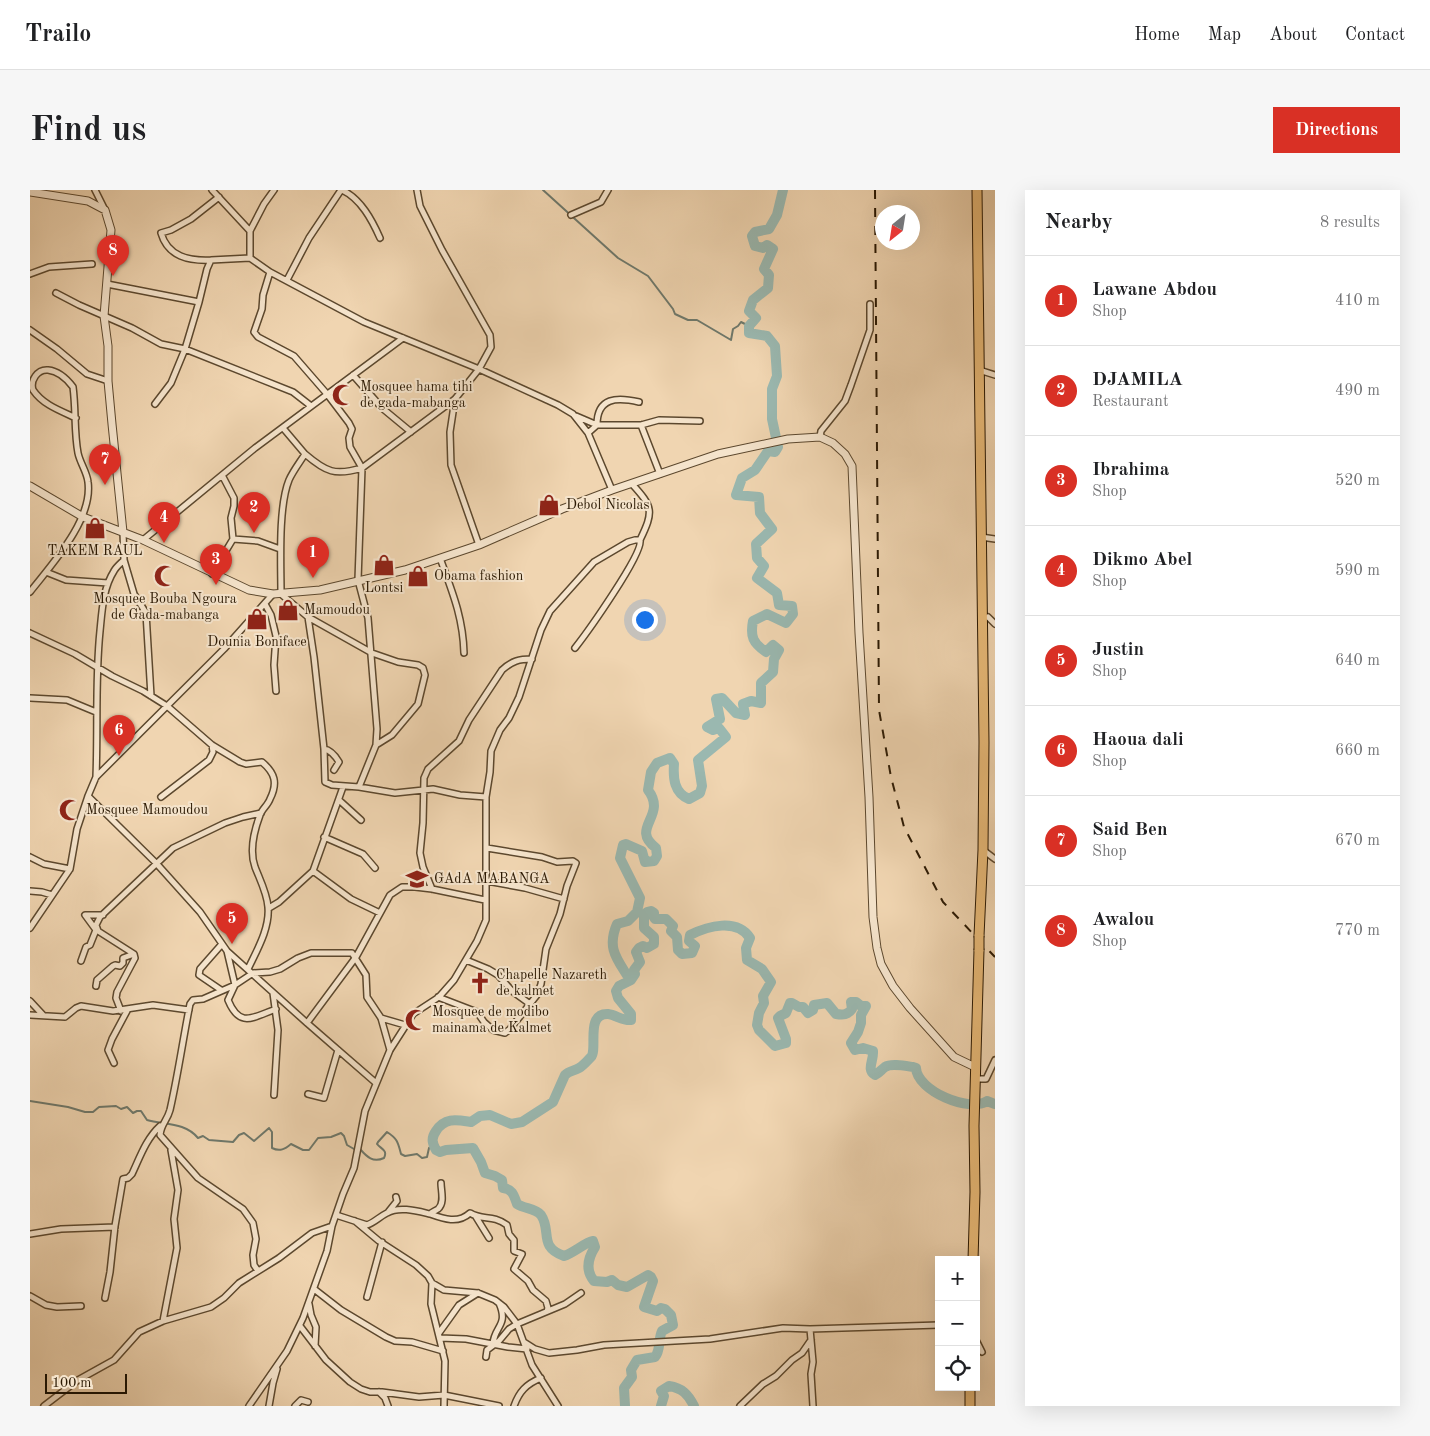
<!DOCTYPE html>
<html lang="en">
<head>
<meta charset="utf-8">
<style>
  body { margin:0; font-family:"Old Standard TT",serif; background:#f6f6f6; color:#202124 }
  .controls { position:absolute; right:15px; bottom:15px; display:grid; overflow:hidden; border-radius:0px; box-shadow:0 5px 20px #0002 }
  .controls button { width:45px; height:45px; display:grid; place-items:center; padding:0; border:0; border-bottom:1px solid #e0e0e0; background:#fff; color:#202124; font:25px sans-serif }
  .compass { position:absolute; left:845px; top:15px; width:45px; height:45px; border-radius:50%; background:#fff; box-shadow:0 5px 20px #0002; rotate:210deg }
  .scale { position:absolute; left:15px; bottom:12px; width:82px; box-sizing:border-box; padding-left:5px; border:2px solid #2b1903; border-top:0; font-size:14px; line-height:18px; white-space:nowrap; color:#2b1903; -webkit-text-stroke:4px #f5e4cc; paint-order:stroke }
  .you { position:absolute; left:614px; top:429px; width:18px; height:18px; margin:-12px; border:4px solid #fff; border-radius:50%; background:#1a73e8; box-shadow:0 0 0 8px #1a73e833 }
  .badge { display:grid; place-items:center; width:32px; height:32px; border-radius:50%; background:#d93025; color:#fff; font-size:16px; font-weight:700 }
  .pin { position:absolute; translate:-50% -41px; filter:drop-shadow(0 1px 2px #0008) }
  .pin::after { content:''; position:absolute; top:26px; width:18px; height:15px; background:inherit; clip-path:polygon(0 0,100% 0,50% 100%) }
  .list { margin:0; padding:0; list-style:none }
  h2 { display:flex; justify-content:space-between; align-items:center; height:65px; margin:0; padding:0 20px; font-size:21px }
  h2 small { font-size:16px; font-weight:400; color:#757577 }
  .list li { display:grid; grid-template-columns:32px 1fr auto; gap:15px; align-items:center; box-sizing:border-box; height:90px; padding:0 20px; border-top:1px solid #e0e0e0 }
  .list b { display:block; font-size:19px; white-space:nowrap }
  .list p { margin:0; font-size:16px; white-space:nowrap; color:#757577 }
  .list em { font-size:16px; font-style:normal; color:#757577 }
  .icon { flex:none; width:28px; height:28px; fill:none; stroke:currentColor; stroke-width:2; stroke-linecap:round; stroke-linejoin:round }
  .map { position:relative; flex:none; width:965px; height:1216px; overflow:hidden; border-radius:0px }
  header { display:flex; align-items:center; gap:30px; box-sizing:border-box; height:70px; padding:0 25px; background:#fff; border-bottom:1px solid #e0e0e0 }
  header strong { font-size:24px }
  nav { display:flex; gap:28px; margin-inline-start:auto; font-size:18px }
  .intro { display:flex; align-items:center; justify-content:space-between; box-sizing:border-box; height:120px; padding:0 30px }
  h1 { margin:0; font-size:35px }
  .button { padding:12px 22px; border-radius:0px; background:#d93025; color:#fff; font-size:18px; font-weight:700 }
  main { display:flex; gap:30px; padding:0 30px }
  aside { flex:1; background:#fff; border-radius:0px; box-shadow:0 5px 20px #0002 }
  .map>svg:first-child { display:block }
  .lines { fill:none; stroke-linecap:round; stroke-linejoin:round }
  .stream { stroke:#6e786b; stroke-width:2 }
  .river { stroke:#9ab8b0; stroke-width:10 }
  .minor-casing { stroke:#5c482e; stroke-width:8 }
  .tertiary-casing { stroke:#5c482e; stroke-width:9 }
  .primary-casing { stroke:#2b1903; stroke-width:11 }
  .minor { stroke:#f5e4cc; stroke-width:5 }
  .tertiary { stroke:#f5e4cc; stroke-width:7 }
  .primary { stroke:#e8ba78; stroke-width:9 }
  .rail { stroke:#2b1903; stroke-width:2; stroke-dasharray:9 9; stroke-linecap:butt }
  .primary-bridge-casing { stroke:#2b1903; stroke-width:11; stroke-linecap:butt }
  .primary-bridge { stroke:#e8ba78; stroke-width:9 }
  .labels { text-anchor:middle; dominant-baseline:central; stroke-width:4; stroke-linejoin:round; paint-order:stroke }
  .poi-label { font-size:14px; fill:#2b1903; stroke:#f5e4cc; text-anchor:start }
</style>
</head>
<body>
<header>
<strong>Trailo</strong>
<nav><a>Home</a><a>Map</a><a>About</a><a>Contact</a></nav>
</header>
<div class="intro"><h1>Find us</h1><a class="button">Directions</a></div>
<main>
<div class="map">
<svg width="965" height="1216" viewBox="0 0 965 1216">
  <rect width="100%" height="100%" fill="#f0d5b1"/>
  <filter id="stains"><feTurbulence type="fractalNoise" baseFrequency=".004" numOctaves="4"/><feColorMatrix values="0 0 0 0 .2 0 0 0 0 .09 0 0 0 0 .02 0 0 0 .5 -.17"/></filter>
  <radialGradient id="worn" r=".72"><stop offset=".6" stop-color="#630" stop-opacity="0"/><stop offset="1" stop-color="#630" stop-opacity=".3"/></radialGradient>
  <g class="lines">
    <!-- stream -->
    <path class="stream" d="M513,0L588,68L618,86L643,119L645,124L658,130H667L701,150L703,139L708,136L711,132L719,136
      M0,911L38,917L55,922H63L69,917L86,916L91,919L97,917L103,923L107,921H111L117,930C134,935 155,932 168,948L173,946L179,950L203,952L209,945L214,943L224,951L239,938L242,942V958C250,962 255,959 261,954L273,960H279L288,948L301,947L311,943L314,946L317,955L324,959H330C337,967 343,973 354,968C358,960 351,959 347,954L348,952L357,942C368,949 368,953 371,964L375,966L387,964L392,968L397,967L399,958L403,954"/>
    <!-- river -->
    <path class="river" d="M600,790C588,770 576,759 587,734L598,731L607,722L610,708L590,668L593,655L596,654L612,661L615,672L624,671L627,666L626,658C599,638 638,626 618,600L621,582L627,573L640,568L644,574C643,588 644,603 659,609L670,603L672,596L668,570L696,547L689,538L683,540L677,537L690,529L686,509L692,508L706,523L715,525L713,514L721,511L731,513V493L743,482L744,469L749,460L743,455L736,462C723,453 720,447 723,431L737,424L756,433L763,424L762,416L749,415L747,403L727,388L734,376L727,368L726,354L742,339L730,323L729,307L706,305L712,288L725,280L738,261L745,262L748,257L742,229V199L747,186L745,156L737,146L719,143V136L726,128L719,121L723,110L738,98L739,85L734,79L743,59L737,55L733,58L725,56L722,46L725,42L739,39L747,25L753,0
      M595,1216L594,1198L602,1187L601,1180L607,1170L625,1167C631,1160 628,1149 632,1141L643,1135L641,1125L635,1119L631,1118L627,1121L614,1117L623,1091L621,1087L618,1085L597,1097L588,1095L582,1090L577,1092L564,1091C555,1080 558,1068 565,1057L563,1051C556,1052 543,1063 534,1066C508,1057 522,1041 511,1025C505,1018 495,1019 487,1014C484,1006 483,999 473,998L472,990L465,986L455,983L451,972L443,958L416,960L410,962L406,960C402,953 401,948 406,941C415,927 427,930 441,932L450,926L460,925L481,934L492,932L523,912L535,885C539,881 544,881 549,878C553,876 557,871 561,867C568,859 555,823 578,824C586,825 593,831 601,830V824L588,808L586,801L589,796L601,790L605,784L604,780L610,772L606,762L609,758L613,756L617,758L624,754V747L614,738V726L617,722L621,721L624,723L623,726L625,729H636L643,736L641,741L647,747L648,760L652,764L662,763L665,756L659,751L660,745C678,736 707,728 720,748L716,758L717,770L732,779L741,792L733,806L734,813L729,823L727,835L729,840L745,856L756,853V849L748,828L750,826L756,823L760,813H762L769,817H773L778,823L783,820L784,815L797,813L806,824C813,825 818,825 822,819L821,812H826L831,816H836L831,825V833L828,842L821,853L825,860L833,858L843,861C844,870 836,880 845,885C849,883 851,880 855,877C861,873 876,876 883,877L886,878C887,901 940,923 957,911L965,914
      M631,1216L634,1206L631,1201L639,1196C652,1198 658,1204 664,1216"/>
    <!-- minor casing -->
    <g class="minor-casing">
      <path id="minor" d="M65,0L75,20
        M182,0L220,41V68
        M312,0C331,9 342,30 350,48
        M541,25L571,12L578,0
        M220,41L234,14L244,0
        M181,70C159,71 138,67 131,43L141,40L161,29L189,7
        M240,82L233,105L232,119L224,142L228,147L264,166L297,204L319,233L322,239L319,248L320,257L332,278C305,286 296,282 275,264
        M0,84L19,77L62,74
        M257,90L279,48L311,0
        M77,94L169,112L177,79L181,70L220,68L240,82L334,132L449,179L528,215L543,224L558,243L582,300
        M26,103L49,115L102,138L131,154L155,159L263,202L281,216
        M0,140L27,159L57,184L78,191
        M949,180L965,185
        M323,185L352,218L381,242
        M425,209L420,242L421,275L449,355
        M125,214L141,193L155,159L169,112
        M546,226L567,235H611L629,230L670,231
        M611,235L630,284
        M253,238L275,264C270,272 263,281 259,290C248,317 251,374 251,404L278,427
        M558,243L567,235C567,207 587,207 609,212
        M790,247L791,241L815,211L821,195L840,140V114
        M192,285L204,308V316L201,328L203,349
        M602,294C623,317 624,321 610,350
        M93,342L94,370L104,404L116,423L121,506
        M951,347L965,349
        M113,350L225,258L373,148
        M410,368C422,401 433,427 434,463
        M16,382L36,390L78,393
        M182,384L203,349L228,351L250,359
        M0,402C22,374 63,330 58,292C57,282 50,273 48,263C44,242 46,219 43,197C37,189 28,181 18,180C7,179 0,191 3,200C13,215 31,221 46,228
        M235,414L241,425L246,446L244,475L246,501
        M958,427L965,434
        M0,443L45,464L82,486L113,501L137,516L182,555L210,572L216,574L232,572C245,583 248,593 240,609C238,615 232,619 230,625C224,641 219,660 225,677C230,690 237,703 238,717C240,738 227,760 218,779
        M0,508L37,510L66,522
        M346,555L362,545L388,514L395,485L393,478L388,475L368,472L342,463L278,427L284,467L294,559L295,592L302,595L329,597L365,603L403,599L430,605L456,607
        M294,559C301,560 306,567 309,572L304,580
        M66,587C68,538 65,489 70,441C72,421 73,398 84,381C86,377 91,373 94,370
        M329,597L346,555L347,539L338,428L328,390L332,278L425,209L449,179L461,157L460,145L412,60L390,16L387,0
        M58,606L126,673L170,722L197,761L277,833L346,893
        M131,607L179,570L183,562L182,555
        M309,610L331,630
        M294,647L333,664L345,678
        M953,660L965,669
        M0,667L14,674L40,679
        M283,681L321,709L350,723
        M457,691L495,698L534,709
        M402,699L393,677L390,663L393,633L394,588L398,579L429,551L439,530L472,480C482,471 489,469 502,469
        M0,701L12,702L22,705
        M239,718L249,712L283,681L313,597
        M0,738L40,679L47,639L58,606L66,587L194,459L243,404
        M197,761L205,795L198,810C210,839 223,827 246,819
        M436,770L458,779L468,785L482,801L500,814
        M51,771L56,757L60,755L66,740L55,725H73
        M66,796L67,790L83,776L85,775L90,776L93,773V768L104,764
        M191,800L169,785L170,779L192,754
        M243,803L248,840L244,905
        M408,807L447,822L454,832L463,840L475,843L480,839L507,805L511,794L516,759L530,724L537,696L546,673L543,671L527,672L512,667L457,658
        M0,811L13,825
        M91,821L86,808L87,802L105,768L104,764L68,741L66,735L70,727L143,658L195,633L213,627L231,623
        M0,825L35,827L46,818L51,816L83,821L123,815L159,820
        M351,828L375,835
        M277,833L326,767L360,705L372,697H385L402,699L455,710
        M84,873L78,860L82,849L98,819
        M946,889H956L965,870
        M278,904L294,908L308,860
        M359,1021L367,1011L366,1007
        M400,1024C414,1029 428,1034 440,1023C453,1031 462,1024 477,1035L479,1044L484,1050V1061L492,1064L484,1079L498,1091L503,1100L516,1111L518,1118L517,1121
        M306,1025L337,1035C345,1032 349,1027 357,1023C369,1016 387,1021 400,1024C402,1022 405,1021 408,1019C415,1013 411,1001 411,993
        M446,1027L459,1048
        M325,1031L349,1051L386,1075L398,1086L402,1093L414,1100L448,1103L465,1110L474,1117L487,1134L502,1175L528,1216
        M0,1044L31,1039L85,1037
        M228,1081L224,1075L223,1065L226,1049L223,1033L213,1019L168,988L130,945C131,934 137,931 140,920C148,885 153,849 160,814L163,810L173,809L205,795L223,783L240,782L250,779L268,768L281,763H322L336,785L337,807L351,828L360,860
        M402,1093L401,1114L415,1171L414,1216
        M284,1099L311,1120L356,1147L365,1151L382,1152L413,1161
        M0,1106L16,1115L27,1117L51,1116
        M337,1107L352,1052
        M75,1108L80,1082L85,1036L93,989L98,988L102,984C110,967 116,949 130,936
        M279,1114L281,1125L286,1137L285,1156
        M133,1131L147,1058L144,1029L148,1000L141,960
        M270,1136L296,1170L320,1192L331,1199L340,1202H352L389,1207L414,1205L469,1216
        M780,1139L783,1172L781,1184L783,1216
        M409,1143L429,1115L448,1103
        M410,1148L436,1149L478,1157L497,1159
        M946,1150L952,1162
        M494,1152L505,1159L519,1163L547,1160L574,1155L680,1149L753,1138L780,1139L909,1135
        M463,1154C464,1136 479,1136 469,1113
        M456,1167L457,1160L469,1151L479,1139L487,1134L535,1114L551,1103
        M349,1202L355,1208L358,1216
        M14,1216L48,1190L84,1170L109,1142L133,1131L181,1117L194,1108L209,1093L249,1068L282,1043L302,1036
        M219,1216L257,1161L273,1128L297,1061L302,1036L313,1004L324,978L335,921L360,860L383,824L409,807L424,790L447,751L456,730V607L460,582L461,561L470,540L479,528L489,507L511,440L520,421L564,372L598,352L605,350H610C614,363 556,444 545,458
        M239,1216L243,1193L247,1179
        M265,1216L271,1210L278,1212
        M484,1216C489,1202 496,1194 511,1188
        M710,1216L733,1194L746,1186L762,1170L772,1163L781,1150"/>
    </g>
    <!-- tertiary casing -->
    <g class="tertiary-casing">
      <path id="tertiary" d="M0,2L58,11L75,20L81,40L74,126L78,156V191L82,234L93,342
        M0,296L53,327L113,350L219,400L243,404L290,400L375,380L449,355L532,319L582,300L688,264L758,249L790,247L803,253L815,264L822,276L829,443L839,607L843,727L847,758L851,774L863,796L880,818L924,867L945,877"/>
    </g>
    <!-- primary casing -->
    <g class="primary-casing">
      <path id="primary" d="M947,0L954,552L953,660L949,746
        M943,1070L945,1002L944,936L949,760
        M940,1216V1197"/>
    </g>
    <!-- minor -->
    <use href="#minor" class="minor"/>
    <!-- tertiary -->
    <use href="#tertiary" class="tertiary"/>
    <!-- primary -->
    <use href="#primary" class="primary"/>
    <!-- rail -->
    <path class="rail" d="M845,0L849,520L861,587L874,637L913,712L965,767"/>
    <!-- primary-bridge casing -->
    <g class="primary-bridge-casing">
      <path id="primary-bridge" d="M949,746V760"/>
    </g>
    <!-- primary-bridge -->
    <use href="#primary-bridge" class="primary-bridge"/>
  </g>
  <!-- icons -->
  <defs>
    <g id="mosque-bare" transform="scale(1.725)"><path d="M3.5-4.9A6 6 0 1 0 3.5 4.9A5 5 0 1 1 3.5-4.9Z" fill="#8f2418" stroke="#f5e4cc" stroke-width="2.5" paint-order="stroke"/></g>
    <g id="shop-bare" transform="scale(1.725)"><path d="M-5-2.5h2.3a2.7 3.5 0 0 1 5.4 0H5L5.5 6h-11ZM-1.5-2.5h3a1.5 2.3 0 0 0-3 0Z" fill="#8f2418" stroke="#f5e4cc" stroke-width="2.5" paint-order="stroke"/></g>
    <g id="school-bare" transform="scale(1.725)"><path d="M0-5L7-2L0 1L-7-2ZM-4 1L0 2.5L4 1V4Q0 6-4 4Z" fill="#8f2418" stroke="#f5e4cc" stroke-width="2.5" paint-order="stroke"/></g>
    <g id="church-bare" transform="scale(1.725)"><path d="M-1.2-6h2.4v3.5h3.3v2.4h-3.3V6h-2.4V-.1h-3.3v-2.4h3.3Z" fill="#8f2418" stroke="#f5e4cc" stroke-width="2.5" paint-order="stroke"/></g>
  </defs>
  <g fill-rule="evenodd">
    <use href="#mosque-bare" x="313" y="205"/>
    <use href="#shop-bare" x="519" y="315"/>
    <use href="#shop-bare" x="65" y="338"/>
    <use href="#shop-bare" x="354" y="375"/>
    <use href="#mosque-bare" x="135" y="386"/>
    <use href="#shop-bare" x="388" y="386"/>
    <use href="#shop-bare" x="258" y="420"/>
    <use href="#shop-bare" x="227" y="429"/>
    <use href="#mosque-bare" x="40" y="620"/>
    <use href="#school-bare" x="387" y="689"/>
    <use href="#church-bare" x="450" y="793"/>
    <use href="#mosque-bare" x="386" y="830"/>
  </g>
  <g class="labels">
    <!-- poi labels -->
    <g class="poi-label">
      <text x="330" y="197">Mosquee hama tihi<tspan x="330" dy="16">de gada-mabanga</tspan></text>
      <text x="536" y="315">Debol Nicolas</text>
      <text x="65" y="361" text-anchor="middle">TAKEM RAUL</text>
      <text x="404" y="386">Obama fashion</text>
      <text x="354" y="398" text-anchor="middle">Lontsi</text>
      <text x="135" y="409" text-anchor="middle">Mosquee Bouba Ngoura<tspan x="135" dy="16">de Gada-mabanga</tspan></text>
      <text x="274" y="420">Mamoudou</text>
      <text x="227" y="452" text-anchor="middle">Dounia Boniface</text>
      <text x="56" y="620">Mosquee Mamoudou</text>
      <text x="404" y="689">GAdA MABANGA</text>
      <text x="466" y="785">Chapelle Nazareth<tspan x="466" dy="16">de kalmet</tspan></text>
      <text x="402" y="822">Mosquee de modibo<tspan x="402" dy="16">mainama de Kalmet</tspan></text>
    </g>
  </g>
  <rect width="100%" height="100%" filter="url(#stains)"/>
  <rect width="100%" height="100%" fill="url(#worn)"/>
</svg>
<div class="controls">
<button>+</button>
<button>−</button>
<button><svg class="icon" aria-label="locate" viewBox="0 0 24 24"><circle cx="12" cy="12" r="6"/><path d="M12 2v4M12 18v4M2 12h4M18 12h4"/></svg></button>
</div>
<svg class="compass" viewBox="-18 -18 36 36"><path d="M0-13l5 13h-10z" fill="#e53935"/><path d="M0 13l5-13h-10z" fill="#757577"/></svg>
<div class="scale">100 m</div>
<div class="you"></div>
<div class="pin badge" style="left:283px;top:388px">1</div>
<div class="pin badge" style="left:224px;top:343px">2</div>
<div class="pin badge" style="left:186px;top:395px">3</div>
<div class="pin badge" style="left:134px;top:353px">4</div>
<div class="pin badge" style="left:202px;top:754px">5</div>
<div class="pin badge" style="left:89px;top:566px">6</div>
<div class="pin badge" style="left:75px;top:295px">7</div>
<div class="pin badge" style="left:83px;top:86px">8</div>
</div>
<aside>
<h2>Nearby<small>8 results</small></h2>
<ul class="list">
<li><span class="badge">1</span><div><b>Lawane Abdou</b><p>Shop</p></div><em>410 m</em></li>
<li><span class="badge">2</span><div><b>DJAMILA</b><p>Restaurant</p></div><em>490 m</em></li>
<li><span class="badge">3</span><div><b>Ibrahima</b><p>Shop</p></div><em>520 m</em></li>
<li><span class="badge">4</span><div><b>Dikmo Abel</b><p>Shop</p></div><em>590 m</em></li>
<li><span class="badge">5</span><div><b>Justin</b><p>Shop</p></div><em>640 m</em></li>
<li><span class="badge">6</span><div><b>Haoua dali</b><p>Shop</p></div><em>660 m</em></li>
<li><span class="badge">7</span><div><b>Said Ben</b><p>Shop</p></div><em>670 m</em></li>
<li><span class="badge">8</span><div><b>Awalou</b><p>Shop</p></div><em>770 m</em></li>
</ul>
</aside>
</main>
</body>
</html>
